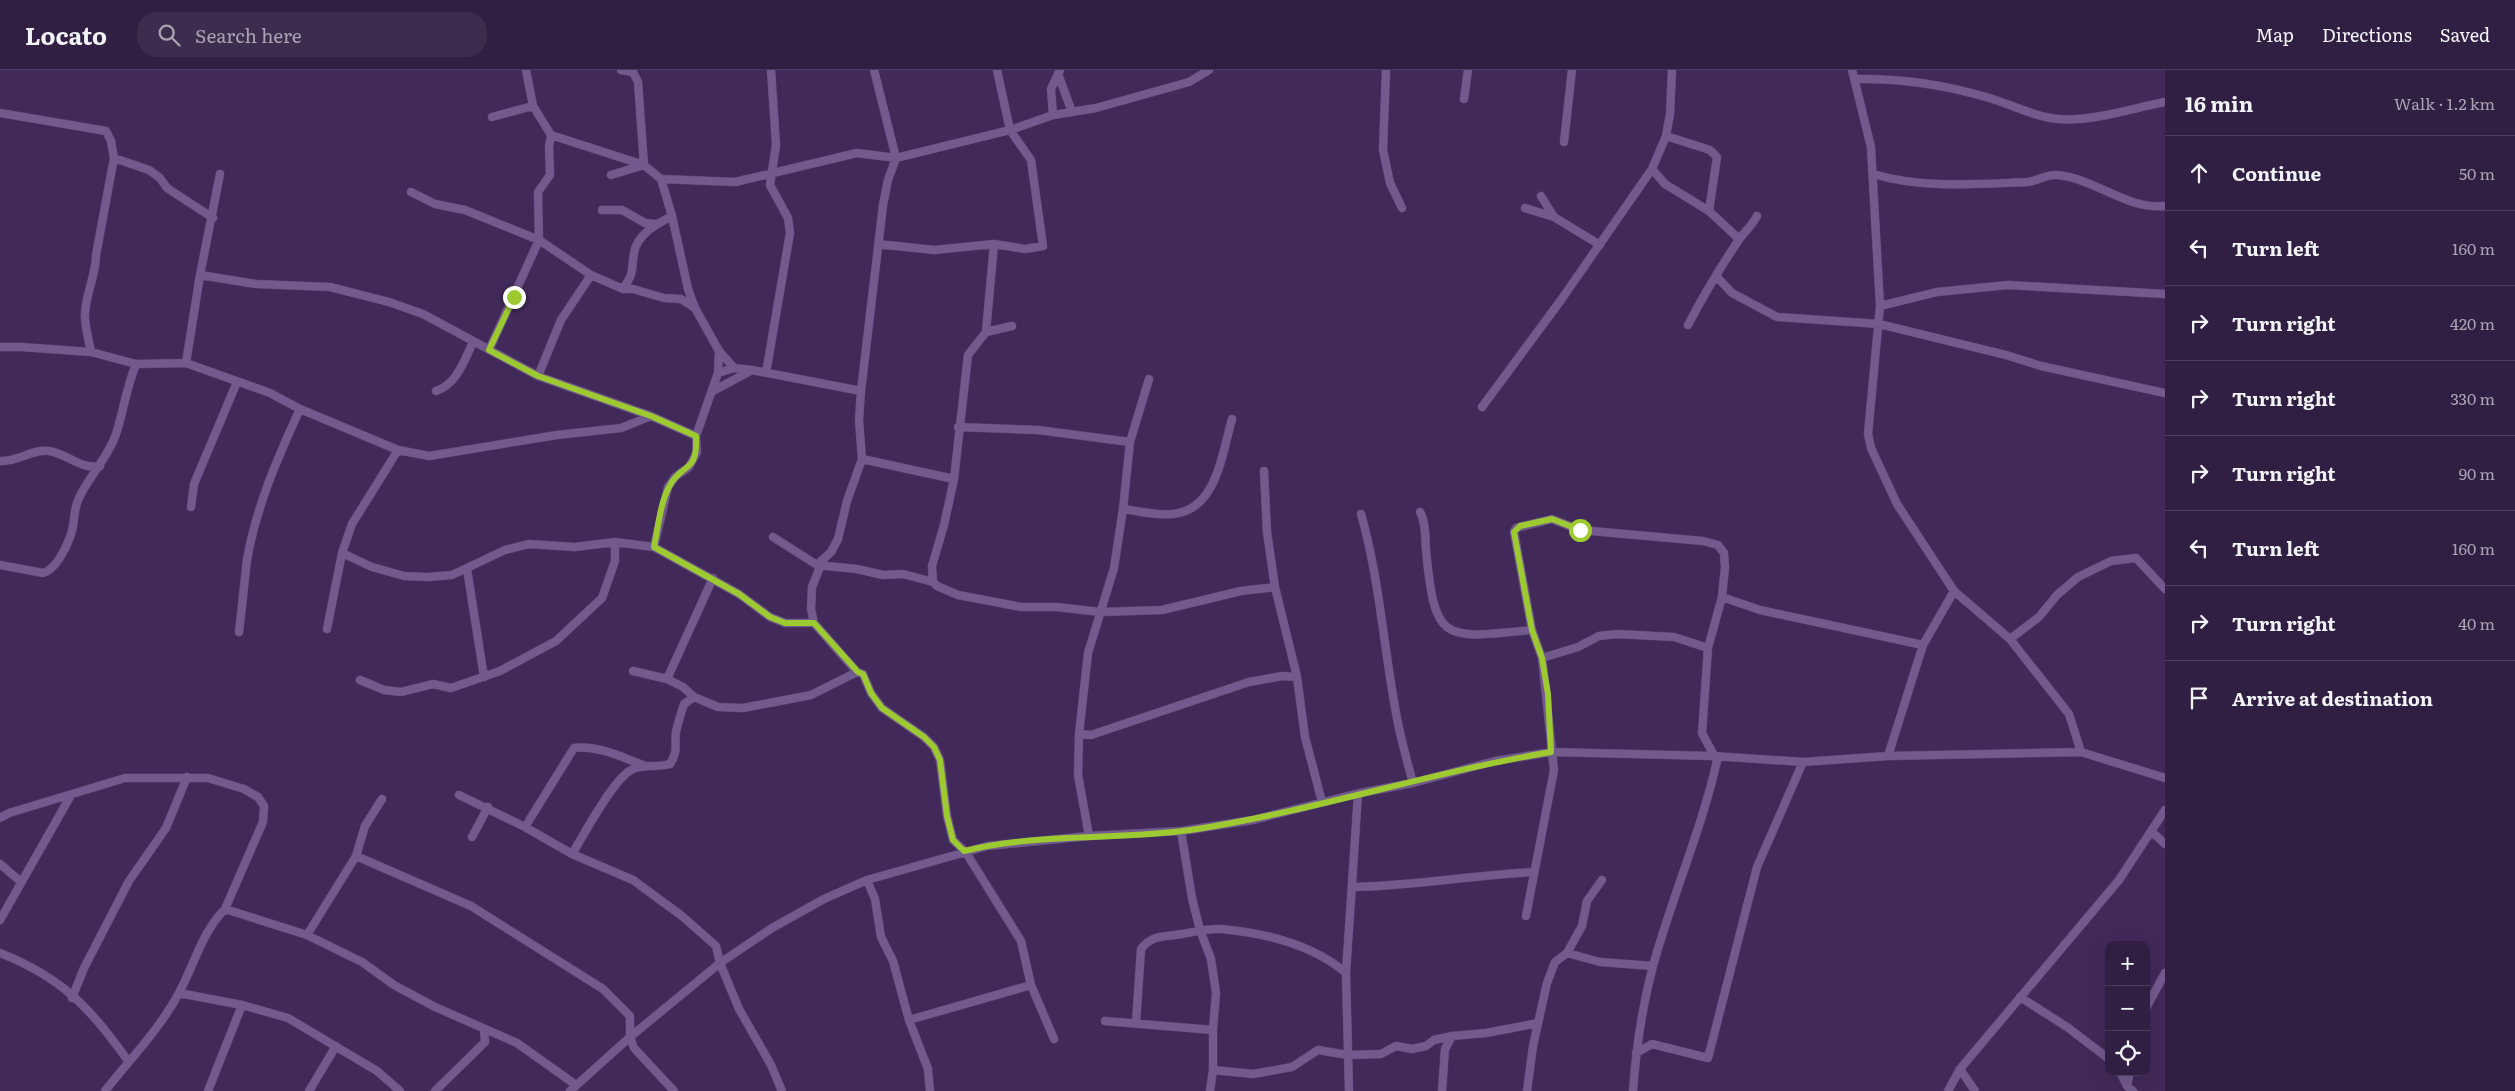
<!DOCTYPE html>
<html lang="en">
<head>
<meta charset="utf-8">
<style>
  body { margin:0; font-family:Literata,serif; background:#3d2c4e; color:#f1f3f6 }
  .controls { position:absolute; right:15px; bottom:15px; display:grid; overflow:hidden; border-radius:10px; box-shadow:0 5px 20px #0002 }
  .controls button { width:45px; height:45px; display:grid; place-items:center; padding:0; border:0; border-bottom:1px solid #4c3d5c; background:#311f43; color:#f1f3f6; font:25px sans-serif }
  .stop { position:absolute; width:15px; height:15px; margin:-11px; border:4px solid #9dca30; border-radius:50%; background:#fff }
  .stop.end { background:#9dca30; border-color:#fff; box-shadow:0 1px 5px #0008 }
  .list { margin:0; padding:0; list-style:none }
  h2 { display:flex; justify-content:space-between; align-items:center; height:65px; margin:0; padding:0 20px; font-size:21px }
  h2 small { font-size:16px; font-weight:400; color:#a8a2b2 }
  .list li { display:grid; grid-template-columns:32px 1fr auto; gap:15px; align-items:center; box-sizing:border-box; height:75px; padding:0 20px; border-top:1px solid #4c3d5c }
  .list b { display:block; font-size:19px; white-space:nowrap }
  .list em { font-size:16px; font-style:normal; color:#a8a2b2 }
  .icon { flex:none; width:28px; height:28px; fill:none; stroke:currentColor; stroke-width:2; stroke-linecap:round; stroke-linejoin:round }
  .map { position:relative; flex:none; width:2165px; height:1021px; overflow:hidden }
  header { display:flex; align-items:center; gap:30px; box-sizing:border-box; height:70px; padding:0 25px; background:#311f43; border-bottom:1px solid #4c3d5c }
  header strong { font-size:24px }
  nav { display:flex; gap:28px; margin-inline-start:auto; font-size:18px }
  .search { width:350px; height:45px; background:#3d2c4e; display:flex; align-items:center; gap:12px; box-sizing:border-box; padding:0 18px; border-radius:20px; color:#a8a2b2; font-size:19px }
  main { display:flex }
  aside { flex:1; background:#311f43 }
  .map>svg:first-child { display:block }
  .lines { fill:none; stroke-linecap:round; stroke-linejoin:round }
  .minor-casing { stroke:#5b456f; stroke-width:9 }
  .minor { stroke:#725a8e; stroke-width:8 }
  .route { stroke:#9dca30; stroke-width:6 }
</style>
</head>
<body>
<header>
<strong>Locato</strong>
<div class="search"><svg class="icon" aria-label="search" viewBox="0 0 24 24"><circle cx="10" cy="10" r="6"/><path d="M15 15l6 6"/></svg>Search here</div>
<nav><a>Map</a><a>Directions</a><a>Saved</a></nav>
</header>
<main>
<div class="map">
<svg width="2165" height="1021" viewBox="0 0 2165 1021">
  <rect width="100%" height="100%" fill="#412959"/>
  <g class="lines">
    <!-- minor casing -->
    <g class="minor-casing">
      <path id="minor" d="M526,0L533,36L551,65L644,95L638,12L633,2L621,0
        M1386,0L1383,80L1390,113L1402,138
        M1852,0L1871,77L1880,236L1868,364L1871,378L1897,434L1954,521L2010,569L2028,592L2069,644L2081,682
        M1058,4L1072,42
        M1854,9C1897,8 1945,15 1986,27C2011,34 2034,47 2059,49C2091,52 2133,38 2165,32
        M1464,29L1468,0
        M0,43L106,61L111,71L114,88L96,185C96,205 86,223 85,243C84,255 89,270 91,282
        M1053,45L1051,19L1060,0
        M492,47L533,36
        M1666,66L1710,80L1717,87L1709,141
        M1564,72L1572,0
        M114,88L149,100L160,108L167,118L213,148
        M1652,99L1665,114L1709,141L1739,169
        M1873,104C1923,119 1976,114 2028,112C2038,111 2046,104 2057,105C2095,108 2126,140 2165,136
        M611,105L644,95L661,109L672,146L688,219L695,238L719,281L734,298
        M661,109L735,112L857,83L896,88L1010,60L1053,45L1096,38L1189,12L1209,0
        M411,122L435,134L465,140L539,170L591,205L623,219H633L664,228L681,229L695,238
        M1541,126L1554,147
        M1525,138L1554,147L1600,175
        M602,140H622L645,153L656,154
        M878,174L934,180L994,174L1025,179L1043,176L1031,90L1010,60L997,0
        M200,205L256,214L330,217L389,232L423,244L538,306L651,346L696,366
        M1717,207L1732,223L1777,247L1879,254L2006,285L2041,296L2165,323
        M623,219C635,201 631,201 634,183C637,164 657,154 672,146
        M1880,236L1937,222L2008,215L2165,224
        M1688,255C1703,226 1720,198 1738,171C1744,162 1752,156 1757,146
        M986,262L994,174
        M0,277H21L91,282L136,294L186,293L270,323L300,339L398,380L429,386L557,365L621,358L651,346
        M489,280L539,170L538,122L550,105L549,77L551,65
        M186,293L200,205L220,104
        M718,303L734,298L752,300L861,321
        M766,303L790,163L788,148L770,115L776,75L771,0
        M538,306L561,250L591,205
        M436,321C457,314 464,291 473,272
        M713,321L752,300
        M1482,337L1561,230L1652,99L1666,66L1670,44L1672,0
        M958,357L1038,360L1130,372
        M862,389L954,409
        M0,391C17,392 32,379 49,381C68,384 81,400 100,396
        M1264,401L1267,462L1275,517L1297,607L1305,667L1322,732
        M191,437L194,414L237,312
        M1123,439C1139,441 1158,446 1173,444C1217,440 1222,383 1232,349
        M1420,442C1426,452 1425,468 1426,480C1435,573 1442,569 1532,560
        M1361,444C1381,514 1384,587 1399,658C1403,676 1408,695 1413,713
        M773,467L817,495L857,499L883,505L903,504L933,512L937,516L958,525L1021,537H1057L1100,542L1162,540L1241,521L1275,517
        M654,477L668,417L675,407L689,397L697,382L696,366L718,303L719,281
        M342,483L372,497L404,506L427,507L452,505L505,480L529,474L575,477L615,472L654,477L739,524L770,547L785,553H814
        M0,495L43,503C55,500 66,479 70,467C75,456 73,442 78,430C88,407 108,388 116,364C124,339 126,319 136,294
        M817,495L820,497L812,517L811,539L814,553L857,602L863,604L871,623L882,638L924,667L934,677L940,690L947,746L953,770L965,781L1021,871L1031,915L1054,969
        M817,495L831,482L838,469L847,431L862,389L859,350L861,321L883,135L888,110L896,88L874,0
        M467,499L484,607
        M933,512L932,496L944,455L954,409L968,285L986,262L1012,256
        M1722,527L1760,540L1923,575
        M327,559L342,483L352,454L398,380
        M239,562C242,538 244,514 247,490C256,437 278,387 300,339
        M2010,569L2039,547L2057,525L2078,507L2111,491L2136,488L2165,519
        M1542,588L1578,577L1599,566L1617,564L1674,567L1708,578
        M633,601L667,609L683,617L694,627L718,637L743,638L811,625L857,602
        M667,609L713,508
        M360,610L384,620L401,622L433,614L451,618L500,601L556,571L602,528L615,491V472
        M694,627L684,634C681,643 678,653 676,662C674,676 679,680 670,694C657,698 645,694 633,699C614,707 584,765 572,784L633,810L682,846L716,876L720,893L739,939L771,995L782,1021
        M1079,664L1091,665L1249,612L1282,606L1297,607
        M1888,686L1923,575L1954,521
        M459,725L525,757L572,784
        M0,748L9,743L125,708H208L244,719L258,727L264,736L263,752L225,839C202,862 194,895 179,923C159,960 131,988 105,1021
        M525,757L574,678C598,675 621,687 643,695
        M1181,761L1192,828L1200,860L1211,889L1216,923L1213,960V1000L1210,1021
        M2152,762L2165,774
        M1089,766L1078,705L1079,664L1088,583L1114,498L1123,439L1130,372L1149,309
        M472,767L488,737
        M356,786L471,836L603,919L630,946V967L634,978L674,1021
        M0,794L20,811
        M867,810L875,829L881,867L893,891L909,950L928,999L930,1021
        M1352,817C1413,816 1472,805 1533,802
        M225,839L307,865L362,892L394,915L435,937L517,973L576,1015
        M1526,846L1554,700L1542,588L1532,560L1514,462L1516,458L1552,449L1580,460L1703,471L1718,475L1724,483L1725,497L1722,527L1708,578L1702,663L1717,691C1701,761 1672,827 1653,896C1642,937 1636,979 1633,1021
        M0,850L71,725
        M307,865L356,786L365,756L382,729
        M0,883C61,907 91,938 128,991
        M1567,883L1600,892L1653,896
        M1346,903L1358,724
        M179,923L242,935L288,948L377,1001L400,1021
        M2020,927L2067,957L2109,989
        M72,928L84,898L129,811L166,758L187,707
        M2146,938L2165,903
        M909,950L1031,915
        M1105,951L1213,960
        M1136,953L1141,879C1152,864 1166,867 1182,864C1195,862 1207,858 1221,859C1264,863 1313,875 1346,903L1349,1021
        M1636,983L1652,974L1708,988L1757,797L1803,692
        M1960,999L1975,1021
        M1213,1000L1253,1004L1292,997L1318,980L1348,985L1381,984L1396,976L1412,979L1426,976L1434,970L1452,966L1486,963L1538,953
        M2120,1002L2127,1016
        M2130,1002L2127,1016L2133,1021
        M208,1021L242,935
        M309,1021L336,976
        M435,1021L485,972L484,961
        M570,1021L630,967L720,893L772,858L824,829L867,810L987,776L1089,766L1181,761L1253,750L1360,723L1413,713L1495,691L1551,682L1713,686L1803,692L1888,686L2081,682L2165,708
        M1442,1021L1445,979L1452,966
        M1527,1021L1533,976L1547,913L1555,892L1567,883L1582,856L1587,831L1602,810
        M1948,1021L1960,999L2119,810L2165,740"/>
    </g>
    <!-- minor -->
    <use href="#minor" class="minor"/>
  </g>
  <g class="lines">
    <!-- route -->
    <path class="route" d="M514,227L489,280L538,306L651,346L696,366C698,405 681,392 669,417C660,434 658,458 654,477L739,524L770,547L785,553H814L858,602L863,604L871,623L882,638L924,667L934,677L940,690L947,746L953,770L964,781C1041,762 1120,771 1197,759C1317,740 1432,702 1551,682L1548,624L1542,588L1532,560L1514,462L1520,456L1552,449L1580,460"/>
  </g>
</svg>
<div class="controls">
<button>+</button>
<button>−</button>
<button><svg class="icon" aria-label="locate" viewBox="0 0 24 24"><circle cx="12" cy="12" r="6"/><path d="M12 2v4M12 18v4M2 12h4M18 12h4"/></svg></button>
</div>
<div class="stop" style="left:1580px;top:460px"></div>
<div class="stop end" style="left:514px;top:227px"></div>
</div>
<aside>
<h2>16 min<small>Walk · 1.2 km</small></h2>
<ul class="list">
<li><svg class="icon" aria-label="ahead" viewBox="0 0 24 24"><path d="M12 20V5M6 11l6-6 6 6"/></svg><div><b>Continue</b></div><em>50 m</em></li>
<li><svg class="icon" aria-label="left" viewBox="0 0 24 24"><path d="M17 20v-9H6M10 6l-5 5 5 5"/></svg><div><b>Turn left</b></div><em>160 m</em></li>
<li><svg class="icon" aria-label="right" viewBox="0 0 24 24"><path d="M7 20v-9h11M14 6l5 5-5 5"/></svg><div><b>Turn right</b></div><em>420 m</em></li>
<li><svg class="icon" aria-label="right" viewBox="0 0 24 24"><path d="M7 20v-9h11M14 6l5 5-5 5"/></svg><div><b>Turn right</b></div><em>330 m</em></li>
<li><svg class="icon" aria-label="right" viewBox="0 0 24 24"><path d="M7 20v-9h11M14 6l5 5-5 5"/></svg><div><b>Turn right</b></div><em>90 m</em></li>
<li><svg class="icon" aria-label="left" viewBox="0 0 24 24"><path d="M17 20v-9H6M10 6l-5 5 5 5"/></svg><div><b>Turn left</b></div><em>160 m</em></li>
<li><svg class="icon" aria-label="right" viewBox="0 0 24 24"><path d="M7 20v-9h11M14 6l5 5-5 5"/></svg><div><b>Turn right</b></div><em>40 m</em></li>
<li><svg class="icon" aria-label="arrive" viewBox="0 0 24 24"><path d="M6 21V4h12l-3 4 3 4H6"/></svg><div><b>Arrive at destination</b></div></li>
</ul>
</aside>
</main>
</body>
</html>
